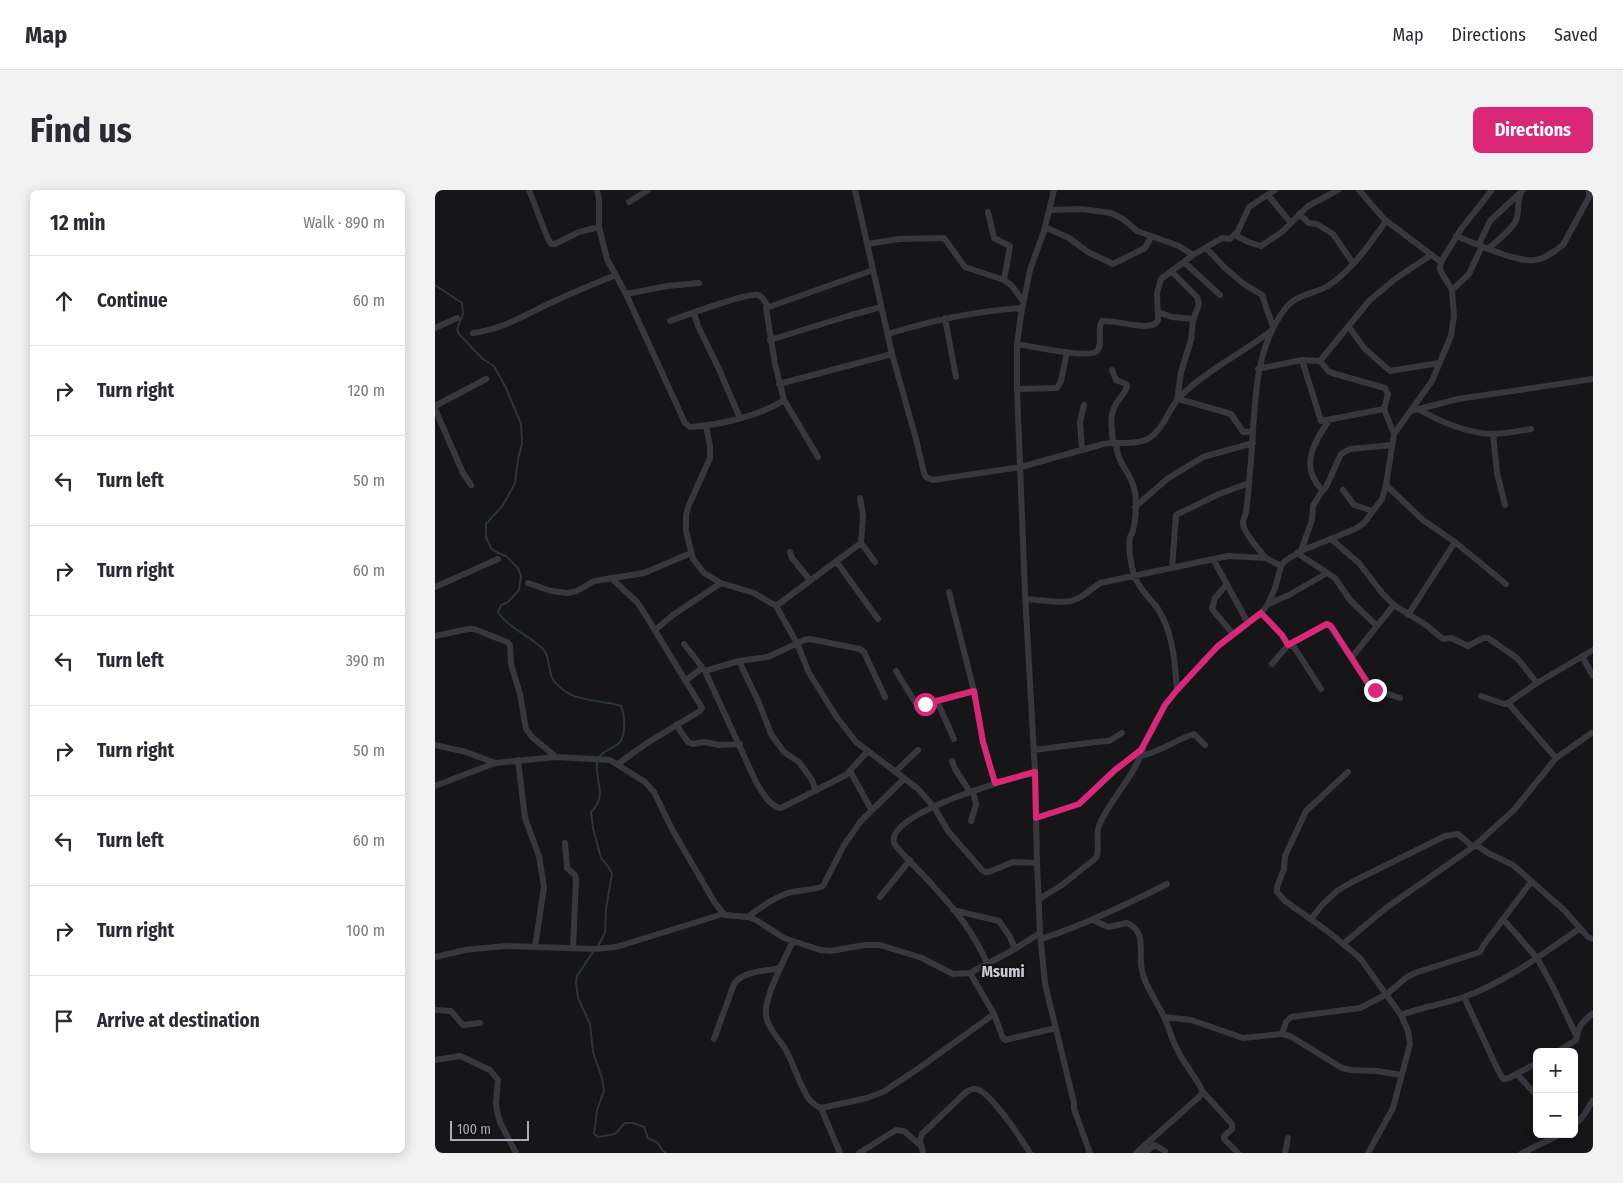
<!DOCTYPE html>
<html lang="en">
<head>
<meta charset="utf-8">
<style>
  body { margin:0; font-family:"Fira Sans Condensed",sans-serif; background:#f2f2f3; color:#2b2b33 }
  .controls { position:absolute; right:15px; bottom:15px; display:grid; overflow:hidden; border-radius:8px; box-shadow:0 2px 12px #0003 }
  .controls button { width:45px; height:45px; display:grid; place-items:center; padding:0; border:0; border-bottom:1px solid #e1e1e2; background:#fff; color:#2b2b33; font:25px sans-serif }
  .scale { position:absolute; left:15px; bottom:12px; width:79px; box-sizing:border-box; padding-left:5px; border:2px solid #a8adb8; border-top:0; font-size:14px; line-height:18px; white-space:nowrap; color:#a8adb8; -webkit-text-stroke:4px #111113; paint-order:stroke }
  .stop { position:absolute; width:15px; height:15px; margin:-11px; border:4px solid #db2777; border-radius:50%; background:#fff }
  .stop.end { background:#db2777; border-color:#fff; box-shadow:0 1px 5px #0008 }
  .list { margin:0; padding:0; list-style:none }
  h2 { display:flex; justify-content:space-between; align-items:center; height:65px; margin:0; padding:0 20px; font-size:21px }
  h2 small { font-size:16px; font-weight:400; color:#7c7c81 }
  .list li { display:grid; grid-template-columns:32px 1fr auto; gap:15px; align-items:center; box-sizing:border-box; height:90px; padding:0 20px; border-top:1px solid #e1e1e2 }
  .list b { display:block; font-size:19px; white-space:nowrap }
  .list em { font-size:16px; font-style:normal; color:#7c7c81 }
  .icon { flex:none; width:28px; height:28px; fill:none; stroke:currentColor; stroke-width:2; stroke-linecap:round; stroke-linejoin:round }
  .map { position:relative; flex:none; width:1158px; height:963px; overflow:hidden; border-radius:8px }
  header { display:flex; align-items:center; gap:30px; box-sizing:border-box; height:70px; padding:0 25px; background:#fff; border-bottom:1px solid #e1e1e2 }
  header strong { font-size:24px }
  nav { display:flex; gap:28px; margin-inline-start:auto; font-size:18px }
  .intro { display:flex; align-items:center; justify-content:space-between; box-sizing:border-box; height:120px; padding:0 30px }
  h1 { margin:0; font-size:35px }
  .button { padding:12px 22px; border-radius:8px; background:#db2777; color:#fff; font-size:18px; font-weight:700 }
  main { display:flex; gap:30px; padding:0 30px }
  aside { flex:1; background:#fff; border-radius:8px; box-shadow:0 2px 12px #0003 }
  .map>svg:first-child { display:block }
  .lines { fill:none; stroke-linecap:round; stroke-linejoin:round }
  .stream { stroke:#2c353c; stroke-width:2 }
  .minor { stroke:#37383d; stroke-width:6 }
  .route { stroke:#db2777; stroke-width:6 }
  .labels { text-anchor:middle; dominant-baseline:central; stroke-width:4; stroke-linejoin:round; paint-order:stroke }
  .quarter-label { font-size:16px; font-weight:bold; fill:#c9ccd4; stroke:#111113 }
</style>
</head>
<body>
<header>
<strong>Map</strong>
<nav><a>Map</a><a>Directions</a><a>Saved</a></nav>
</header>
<div class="intro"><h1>Find us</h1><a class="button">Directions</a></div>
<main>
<aside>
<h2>12 min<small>Walk · 890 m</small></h2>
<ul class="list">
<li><svg class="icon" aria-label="ahead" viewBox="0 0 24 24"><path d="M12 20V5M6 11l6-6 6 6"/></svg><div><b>Continue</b></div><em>60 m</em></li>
<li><svg class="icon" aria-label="right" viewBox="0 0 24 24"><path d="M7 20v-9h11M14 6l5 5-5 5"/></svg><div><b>Turn right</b></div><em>120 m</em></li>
<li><svg class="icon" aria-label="left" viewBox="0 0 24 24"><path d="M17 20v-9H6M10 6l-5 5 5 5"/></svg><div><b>Turn left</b></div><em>50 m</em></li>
<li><svg class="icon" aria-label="right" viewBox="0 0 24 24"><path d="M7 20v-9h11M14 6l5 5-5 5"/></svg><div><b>Turn right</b></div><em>60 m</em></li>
<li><svg class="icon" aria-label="left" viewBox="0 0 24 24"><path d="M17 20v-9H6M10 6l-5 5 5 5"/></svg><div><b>Turn left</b></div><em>390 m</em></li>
<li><svg class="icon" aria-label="right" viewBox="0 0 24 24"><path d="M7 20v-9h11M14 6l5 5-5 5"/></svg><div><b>Turn right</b></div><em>50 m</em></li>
<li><svg class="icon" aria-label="left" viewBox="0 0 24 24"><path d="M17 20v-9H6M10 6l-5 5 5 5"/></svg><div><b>Turn left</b></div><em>60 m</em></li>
<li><svg class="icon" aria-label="right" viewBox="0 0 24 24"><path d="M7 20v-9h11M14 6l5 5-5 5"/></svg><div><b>Turn right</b></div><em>100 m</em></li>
<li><svg class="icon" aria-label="arrive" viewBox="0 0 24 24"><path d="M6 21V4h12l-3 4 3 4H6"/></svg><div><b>Arrive at destination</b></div></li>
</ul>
</aside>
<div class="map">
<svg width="1158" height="963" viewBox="0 0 1158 963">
  <rect width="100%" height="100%" fill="#161618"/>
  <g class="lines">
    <!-- stream -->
    <path class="stream" d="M0,95L27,113L28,124L22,139L24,144L48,169L59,176L71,198L86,234L87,254L83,269L80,293L68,315L51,334V347L56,358L61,362L71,366L83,378L86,386L84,400L73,412L66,415L63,422C74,439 94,445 108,459C116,467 112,482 119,491C137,514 162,508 186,516C190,525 191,543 185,552C181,557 170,560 165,566
      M162,572C160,591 173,606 156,622L158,638L166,668L175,679L177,684L171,719L170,743L163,756
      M158,762L142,786L141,792L143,808L155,834L158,862L167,888L169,901L162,920L159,944L163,947L180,944L190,933H198L209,937L213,948L223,953L227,960L231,963"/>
    <!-- minor -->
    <path class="minor" d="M94,0L113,49L116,54H120L144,42L164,37
      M162,0L164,9V37L172,69L191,104L250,233L255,237C284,235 325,226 349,210L340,174L331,118L438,80
      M420,0L457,164L481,249L489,283L491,287L498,290L586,277L668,254C682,251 699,256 713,249C729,239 732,222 743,209C768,182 808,163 837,140
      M619,0L609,41L595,80L586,125L582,154V199L590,403L600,582L602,673L605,743L610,794L639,913V919L655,963
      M924,0L949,29L1006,72
      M833,5L855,32
      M194,12L213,0
      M615,20L647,19L676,23L688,29L702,41L744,56L758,65
      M553,22L559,48L575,56L569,90
      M864,24L874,33L882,34L898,44L918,73
      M610,37L634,48L653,62L678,74L710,58L716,47
      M800,45L813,52L826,56L847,42L873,16L903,0
      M1021,46C1040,53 1082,73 1100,70C1110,69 1120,61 1128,55L1154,7V0
      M432,54L464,49L509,48L530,77L569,90L576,95L588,111
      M1044,54L1055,31L1088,0
      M771,58L790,78L809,94L827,105L838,137
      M1054,58C1062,51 1079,38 1082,28C1084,19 1082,12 1086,3
      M749,72L785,105
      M736,81L762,107L764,114L758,130L756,150L746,182L742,210
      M1017,100L1034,84L1047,56
      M191,104L232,96L264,93
      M723,122L737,127L759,129
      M259,123L263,136L283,177L305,228
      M510,128L521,187
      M235,131C249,126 313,102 323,105C327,106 331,113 333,117
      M914,137L929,158L955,181L1004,173
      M0,138L22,128
      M38,143C67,139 87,127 113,114C135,104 158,94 181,85
      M453,144C498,130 540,121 587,118
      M335,150L413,126L446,117
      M582,154C594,156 655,169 662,161C669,153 661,139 667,131C683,130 707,140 720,134L723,130L722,103L726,89L758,65L787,48L795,49L803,41L814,17L840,0
      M867,170L886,231L949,219
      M885,171L893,181L897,183L950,198L953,204L949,219L959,244
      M823,179L867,170L885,171L934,111L960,89L996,65
      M677,180L681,190L691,194L692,196C691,203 683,209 680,216C674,227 677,240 678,252
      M344,194L457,164
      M582,199L622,198L626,191L632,162
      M744,209L796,224L808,242L818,241
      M349,210L383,267
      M0,216L51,189
      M0,219L28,283L36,295
      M983,219C1004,231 1032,243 1057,244C1070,244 1083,241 1096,239
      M976,221L1023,209L1158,189
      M271,236L275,256V268L254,315L251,325V341L258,369L269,383L286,393L319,403L341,416L362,453L374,483L401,526L421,552L482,598L499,617L513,641L547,680L550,682H554L578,672L602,673
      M1058,244L1062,283L1070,315
      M681,253C682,274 695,281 699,298C702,308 701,330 698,340C698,343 696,345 695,347C693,358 696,375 699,385C703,398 715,408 723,419C738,442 740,473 742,500
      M647,260L645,232L649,215
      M951,295L988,330L1020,352L1071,394
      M887,300C864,276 879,253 894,230
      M908,300L919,315L938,321
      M425,308L428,325L426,353
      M700,317L732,289L768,267L818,253
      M896,349L924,373L947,403L959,415L991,435L1008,449L1016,448L1033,456L1048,448H1053L1082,468L1102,493
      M866,361L877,330L878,316L885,304L891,297L906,264L915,259L957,255
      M355,362L357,368L375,390
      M862,363L900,388L915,410L942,436
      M831,368C825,361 808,342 808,333C808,330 810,326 811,322C813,309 814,294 815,281C821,226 815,165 850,119C859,105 879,104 893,96C917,80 935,54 951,31
      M778,369L813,433
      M401,371L443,429
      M737,378L741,325L784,304L814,293
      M176,388L202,412L210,424L267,518L265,521L212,553L183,574
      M93,393L116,401L133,403L142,401L159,391L209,383L256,363
      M792,394L780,408L777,419L798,444
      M0,397L63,369
      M514,402L539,501L548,552L560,593
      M591,409L625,412L636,411L646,407L665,393L793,366L831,368L846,376
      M833,414L854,405L892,383
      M341,416L426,353L440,372
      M826,423L847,445L853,455L859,457L886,499
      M973,425L1020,352
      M220,440L238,425L286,393
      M0,446L33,439H39L72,452L75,455L76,474L85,504L91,539L97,547L121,567
      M249,454L270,481L304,471L333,467L369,450L375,449L425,459L429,462L450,507
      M1147,466L1158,486
      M917,467L959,415
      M304,471L324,513L336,544L349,562L364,572L377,590L381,601
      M837,474L853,455L892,434L895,436L934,495L940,500L965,508
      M270,481L321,592C328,603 332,613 344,618L348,617L411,585L432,562
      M461,481L480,512L490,514L539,501
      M250,491L267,478
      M1046,506L1069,514L1073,513L1102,493L1158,460
      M502,511L519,549
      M1073,513L1121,568
      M241,535L253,552L258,554L269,552L284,555L305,554
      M0,555L31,562L60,573L121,567L175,570L210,592L219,602L238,641L280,713L290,725L313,727L321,730L349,748L385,760L395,761L430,755H445L487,768L518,784L535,783L580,759L605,743
      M599,560L661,552L674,551L687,543
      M706,566C725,562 740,550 759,544L770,555
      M83,570L90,628L104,666L109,697L100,757
      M517,571L520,579L535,602
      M415,581L436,619
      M460,582L483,560
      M913,582L871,621L850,666L849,679L842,697V702L850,711L891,740L925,768L966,825L973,841L975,854L958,918L933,963
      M0,596L60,573
      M601,628L644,614L680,580L706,560L730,515L742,500L783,456L826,423L833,414L840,398L846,376L850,371L866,361L920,339L929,333L947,309L951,295L959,244L997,191L1016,146L1019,126L1017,100L1006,82L1005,78L1006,72L1026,39L1057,0
      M536,631L541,615L538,601
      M130,653L132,678L140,685L141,690L138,758
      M1041,655L1053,663L1078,675L1129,720L1153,747L1158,749
      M445,707L475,670
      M604,709L627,695L661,668C666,658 659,645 665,633C677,607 700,586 708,558
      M518,720L564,731L575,747L580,759
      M313,727C325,718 338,708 353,703C363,700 381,700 388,696L409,655L426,631L469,589
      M876,729L887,715L902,701L917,692L1010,646L1023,644L1038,657
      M1068,729L1102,768L1119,799L1142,847
      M658,730L673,737L692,733C710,740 705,759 706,773C707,793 721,809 729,827C734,837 736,848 742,859C749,874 761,887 768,902L764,907L701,963
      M606,749C649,735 691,715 732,694
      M358,751C350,768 332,802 331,819C329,834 341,845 349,857C359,873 363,893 374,909C377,913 382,916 386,918L432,908L448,902L484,878L559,824
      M908,754L951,718L1038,657L1079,620L1121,568L1158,542
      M0,767L30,760L70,756L160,759L181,757L288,724
      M552,773C538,742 523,723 500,698C493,689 461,659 459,653C450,623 578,588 600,582
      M535,783L559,824L568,848L570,850L621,838
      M1029,807L1061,876L1068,889L1074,888L1102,873
      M0,820L16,821L28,835L45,833
      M966,825C987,817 1009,814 1029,807C1069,793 1111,762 1145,738
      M729,827L756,830L808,848L847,844L855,846L907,878L916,880L942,881L966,885
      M847,844L851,832L856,827L925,818L952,804L972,787L980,783L1045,762L1048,756L1096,692
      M279,849L299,794C308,781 330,781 345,778
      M1122,862L1141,850C1144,835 1146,833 1158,823
      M0,870L25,866L55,880L63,890L61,913L62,921L65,932L81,963
      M1082,884L1102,906
      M768,902L797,934V939L789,946V949L803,963
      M386,918L405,963
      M1139,936L1149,925L1158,910
      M424,963L461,940L469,941L486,956
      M488,963L485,950L487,944L530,903C533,901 536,898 541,899C555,901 587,950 595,963
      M709,963L720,955L730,961
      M850,963L853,948
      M1087,963L1126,944"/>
  </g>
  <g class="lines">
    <!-- route -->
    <path class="route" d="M490,514L539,501L548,552L560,593L600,582L601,628L644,614L680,580L706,560L730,515L742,500L783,456L826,423L847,445L853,455L888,436L892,434L896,436L934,495L940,500"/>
  </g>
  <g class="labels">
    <!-- quarter labels -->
    <g class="quarter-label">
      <text x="568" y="781">Msumi</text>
    </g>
  </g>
</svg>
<div class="controls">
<button>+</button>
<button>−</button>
</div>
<div class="scale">100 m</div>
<div class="stop" style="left:490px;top:514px"></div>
<div class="stop end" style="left:940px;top:500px"></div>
</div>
</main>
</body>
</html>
